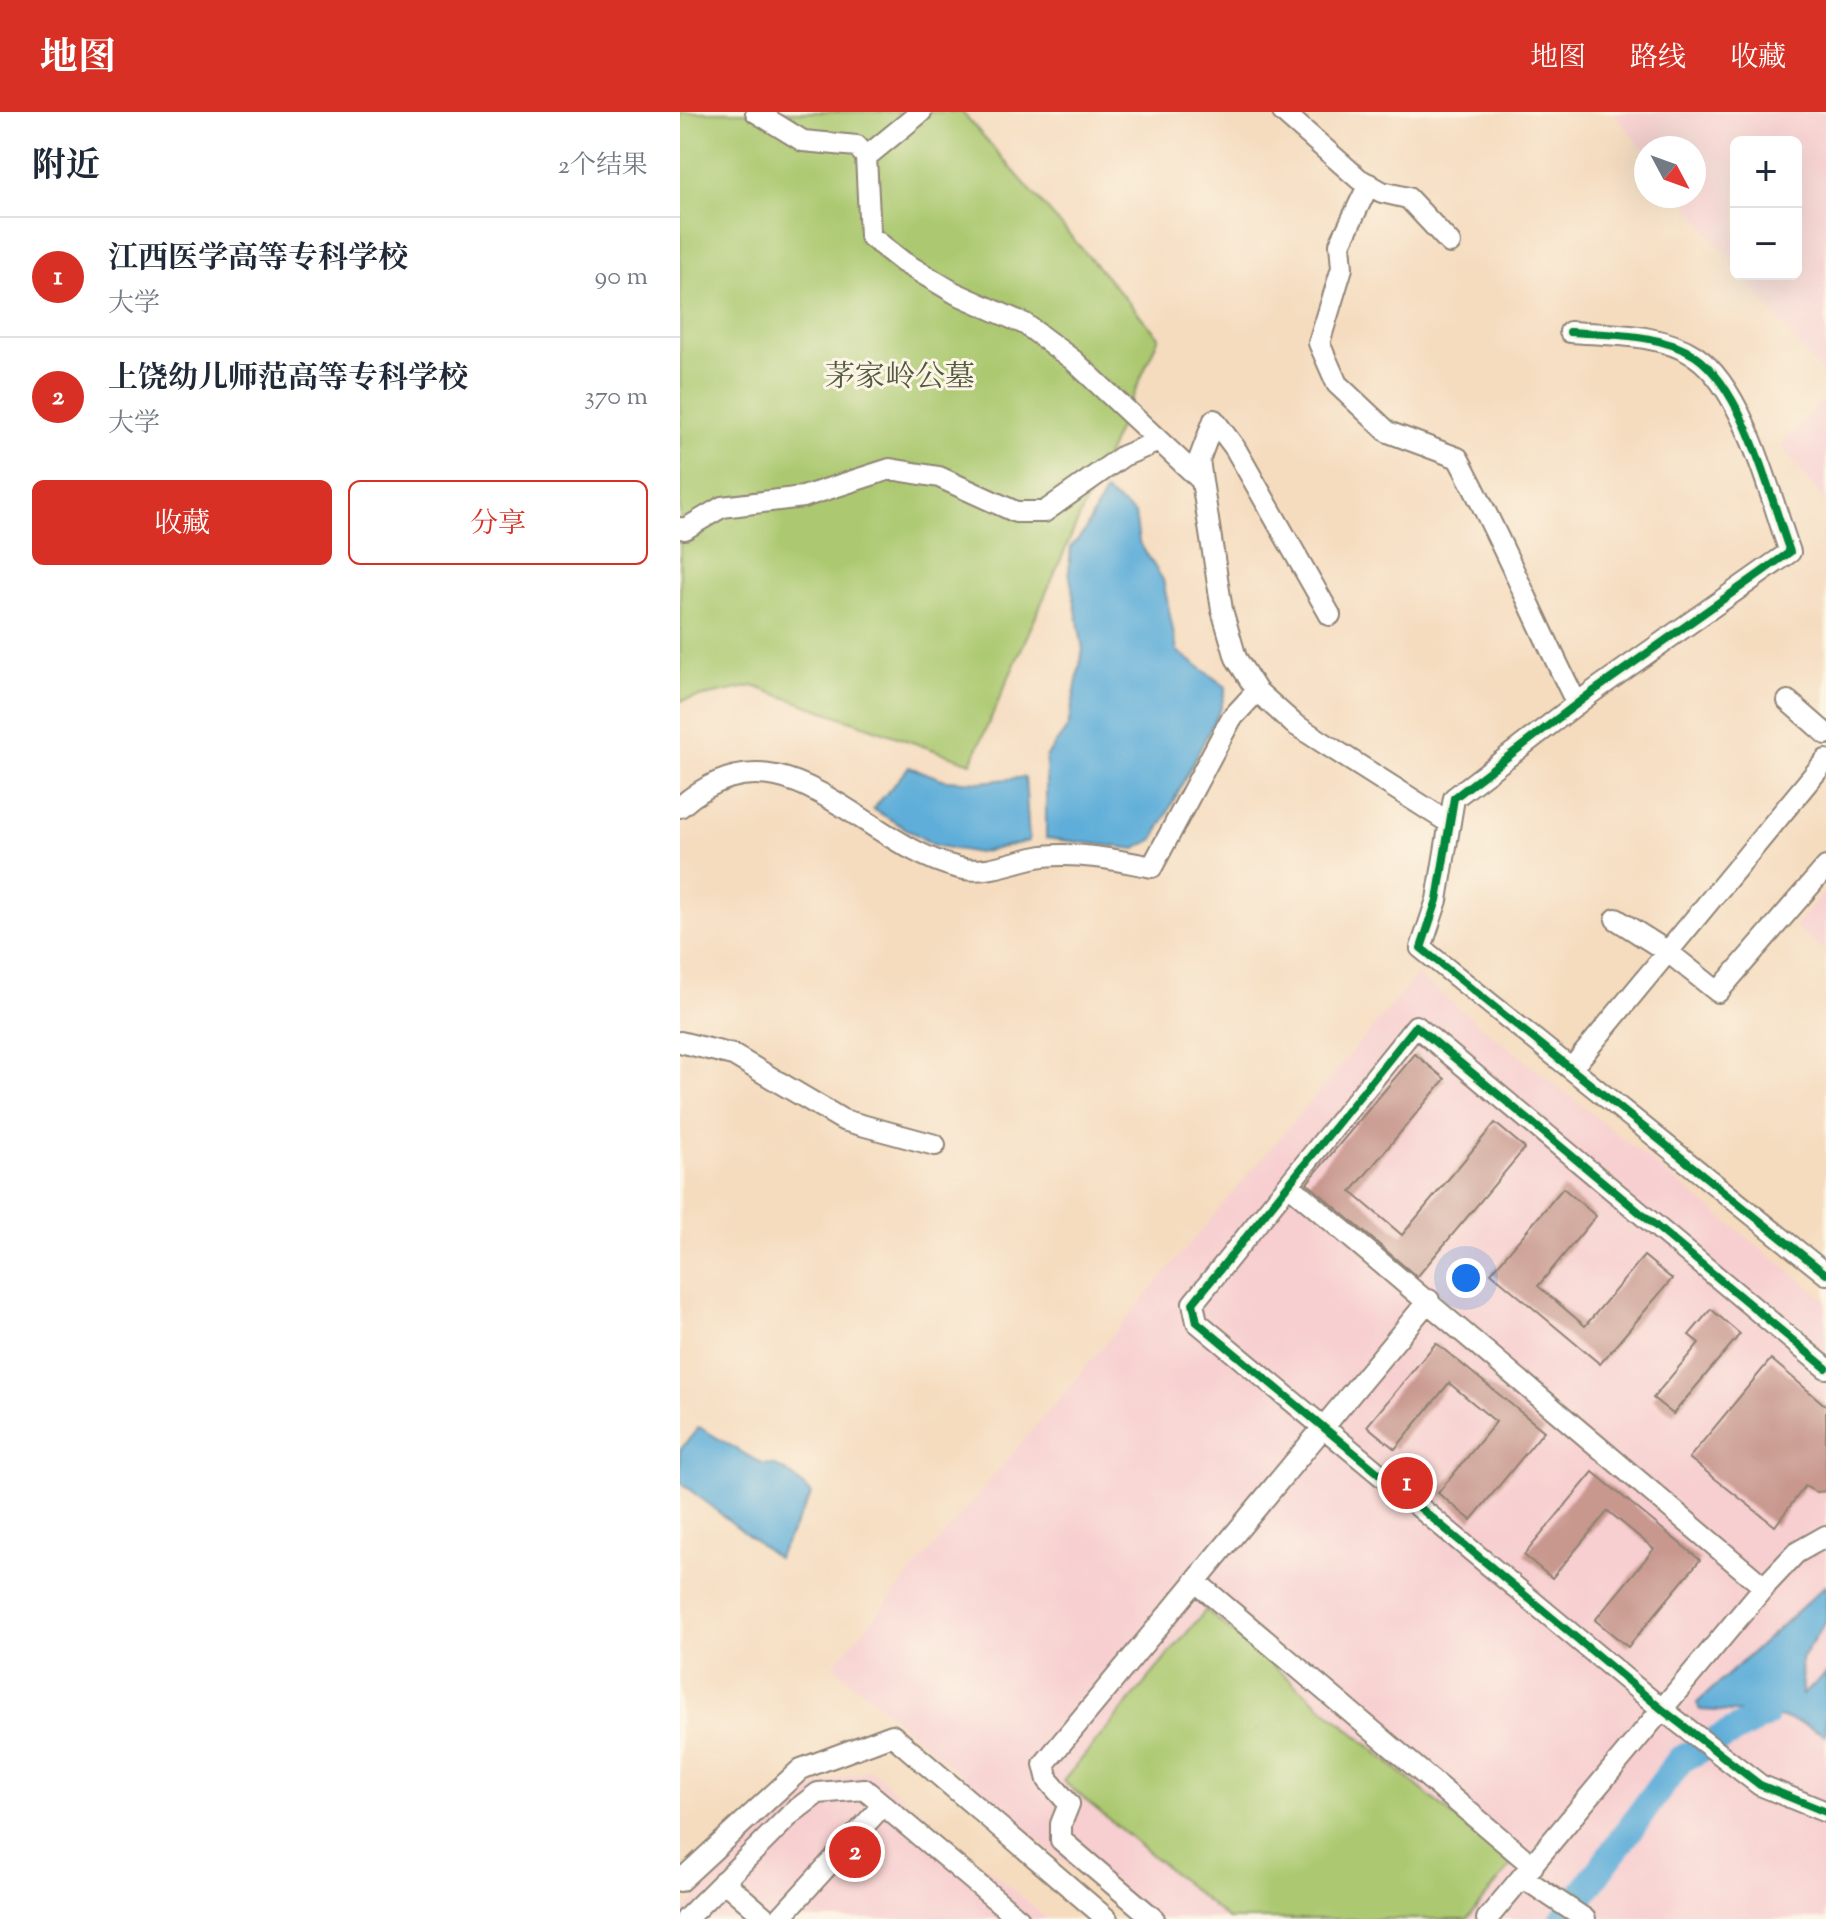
<!DOCTYPE html>
<html lang="zh">
<head>
<meta charset="utf-8">
<style>
  body { margin:0; font-family:"Sorts Mill Goudy","Noto Serif SC",serif; background:#f2f2f3; color:#1f2937 }
  .controls { position:absolute; right:24px; top:24px; display:grid; overflow:hidden; border-radius:12px; box-shadow:0 8px 32px #0002 }
  .controls button { width:72px; height:72px; display:grid; place-items:center; padding:0; border:0; border-bottom:2px solid #e0e1e3; background:#fff; color:#1f2937; font:40px sans-serif }
  .compass { position:absolute; left:954px; top:24px; width:72px; height:72px; border-radius:50%; background:#fff; box-shadow:0 8px 32px #0002; rotate:131deg }
  .you { position:absolute; left:786px; top:1166px; width:28px; height:28px; margin:-20px; border:6px solid #fff; border-radius:50%; background:#1a73e8; box-shadow:0 0 0 12px #1a73e833 }
  .badge { display:grid; place-items:center; width:52px; height:52px; border-radius:50%; background:#d93025; color:#fff; font-size:26px; font-weight:700 }
  .pin { position:absolute; translate:-50% -50%; border:4px solid #fff; box-shadow:0 2px 8px #0006 }
  .list { margin:0; padding:0; list-style:none }
  h2 { display:flex; justify-content:space-between; align-items:center; height:104px; margin:0; padding:0 32px; font-size:34px }
  h2 small { font-size:26px; font-weight:400; color:#747a83 }
  .list li { display:grid; grid-template-columns:52px 1fr auto; gap:24px; align-items:center; box-sizing:border-box; height:120px; padding:0 32px; border-top:2px solid #e0e1e3 }
  .list b { display:block; font-size:30px; white-space:nowrap }
  .list p { margin:0; font-size:26px; white-space:nowrap; color:#747a83 }
  .list em { font-size:26px; font-style:normal; color:#747a83 }
  .actions { display:flex; gap:16px; padding:24px 32px }
  .actions a { flex:1; padding:18px 0; border:2px solid #d93025; border-radius:12px; text-align:center; font-size:28px; color:#d93025 }
  .actions .main { background:#d93025; color:#fff }
  .map { position:relative; flex:none; width:1146px; height:1807px; overflow:hidden }
  header { display:flex; align-items:center; gap:48px; box-sizing:border-box; height:112px; padding:0 40px; background:#d93025; color:#fff }
  header strong { font-size:38px }
  nav { display:flex; gap:44px; margin-inline-start:auto; font-size:28px }
  main { display:flex }
  aside { flex:1; background:#fff }
  .map>svg:first-child { display:block }
  .built { fill:#f7cfd0 }
  .green { fill:#acc971; stroke:#6c7a4e; stroke-width:2 }
  .water { fill:#5faed9; stroke:#456c82; stroke-width:2 }
  .lines { fill:none; stroke-linecap:round; stroke-linejoin:round }
  .river { stroke:#5faed9; stroke-width:28 }
  .building { fill:#c8978e }
  .minor-casing { stroke:#908475; stroke-width:24 }
  .minor { stroke:#fff; stroke-width:20 }
  .cycleway-casing { stroke:#fcf5e5; stroke-width:13 }
  .cycleway { stroke:#00873e; stroke-width:8 }
  .labels { text-anchor:middle; dominant-baseline:central; stroke-width:6; stroke-linejoin:round; paint-order:stroke }
  .park-label { font-size:30px; fill:#525a40; stroke:#fcf5e5 }
</style>
</head>
<body>
<header>
<strong>地图</strong>
<nav><a>地图</a><a>路线</a><a>收藏</a></nav>
</header>
<main>
<aside>
<h2>附近<small>2个结果</small></h2>
<ul class="list">
<li><span class="badge">1</span><div><b>江西医学高等专科学校</b><p>大学</p></div><em>90 m</em></li>
<li><span class="badge">2</span><div><b>上饶幼儿师范高等专科学校</b><p>大学</p></div><em>370 m</em></li>
</ul>
<div class="actions"><a class="main">收藏</a><a>分享</a></div>
</aside>
<div class="map">
<svg width="1146" height="1807" viewBox="0 0 1146 1807">
  <rect width="100%" height="100%" fill="#fcf5e5"/>
  <filter id="ink" filterUnits="userSpaceOnUse"><feTurbulence type="fractalNoise" baseFrequency=".0125" numOctaves="2"/><feDisplacementMap in="SourceGraphic" scale="16" xChannelSelector="R" yChannelSelector="G"/><feConvolveMatrix kernelMatrix="1 2 1 2 8 2 1 2 1" color-interpolation-filters="sRGB"/></filter>
  <filter id="wash" filterUnits="userSpaceOnUse"><feTurbulence type="fractalNoise" baseFrequency=".006" numOctaves="4" result="noise"/><feDisplacementMap in="SourceGraphic" scale="32" xChannelSelector="R" yChannelSelector="G"/><feGaussianBlur stdDeviation="1.8" result="paint"/><feColorMatrix in="noise" values="0 0 0 0 0 0 0 0 0 0 0 0 0 0 0 0 0 1.4 0 .05"/><feComposite in="paint" operator="in"/></filter>
  <g filter="url(#wash)">
    <rect width="100%" height="100%" fill="#f5dcbf"/>
    <!-- built -->
    <path class="built" d="M933,0H1146V267L1062,162H1116V30H1056V154L1000,84H1014V36H966V41Z
      M1146,285V391L1101,333Z
      M1146,777V840L1115,815Z
      M737,863L1146,1188V1807H450L153,1554Z
      M190,1657L368,1807H0V1802L124,1678Z"/>
    <!-- green -->
    <path class="green" d="M0,0H282L479,225L291,651L73,574L0,589Z
      M526,1498L832,1753L787,1807H548L383,1669Z"/>
    <!-- water -->
    <path class="water" d="M425,380L455,402L459,430L483,468L497,539L546,575L541,596L474,727L456,737L366,726V645L388,615L403,537L389,459L391,435L404,420Z
      M229,655L265,668L301,670L345,665L349,729L298,741L254,733L193,697Z
      M19,1315L82,1352L94,1353L110,1362L132,1382L97,1446L0,1370V1338Z
      M1146,1473V1510L1121,1547L1122,1583L1146,1562V1624C1111,1599 1061,1601 1020,1598L1017,1591Z"/>
    <g class="lines">
      <!-- river -->
      <path class="river" d="M884,1807L1000,1648L1084,1603"/>
    </g>
    <g id="blocks">
      <!-- building -->
      <path class="building" d="M735,942L765,967L671,1080L722,1123L815,1011L845,1036L737,1165L627,1071Z
        M883,1076L916,1104L858,1174L905,1214L964,1144L992,1167L920,1252L811,1161Z
        M1031,1197L1060,1222L993,1302L973,1286L1019,1231L1009,1223Z
        M756,1231L864,1319L791,1408L758,1381L816,1310L769,1271L715,1337L687,1314Z
        M1091,1247L1146,1294V1379L1136,1380L1125,1374L1095,1414L1009,1346Z
        M913,1360L1020,1448L948,1535L915,1508L974,1437L928,1399L872,1466L844,1443Z"/>
    </g>
  </g>
  <g filter="url(#ink)">
    <use href="#blocks" fill-opacity="0" stroke="#908475" stroke-width="2"/>
    <g class="lines">
      <!-- minor casing -->
      <g class="minor-casing">
        <path id="minor" d="M76,0L123,29L177,34L186,45L190,124L223,150L275,181L345,212L393,248L522,369L542,498L556,546L577,579L614,612L768,710
          M603,0L679,67L702,80L728,86L770,131
          M186,45L241,0
          M689,72L660,132L662,156L639,231L657,272L708,320L778,346C821,426 856,510 897,592
          M890,220C930,223 980,221 1015,244C1065,278 1090,385 1110,440L911,581L774,686L757,788L741,836L1146,1162
          M522,369L519,348L534,308L555,336L650,503
          M0,416L5,417L42,395L123,385L210,357L259,365L336,400H364L443,344L479,329
          M1108,589L1146,622
          M0,695C104,602 179,732 279,756C306,763 336,748 363,744C399,740 437,748 472,755L551,607L577,579
          M936,807L988,840L1038,880L1146,755
          M0,930L53,943L163,1008L255,1033
          M891,957L1146,648
          M609,1073L1084,1475
          M1146,1256L736,914L513,1191L517,1210L984,1599L1080,1673L1146,1700
          M515,1469L853,1754
          M842,1765L905,1807
          M0,1769L121,1657L212,1623L427,1807
          M43,1769L87,1807
          M6,1807L112,1701L138,1681L184,1677L339,1807
          M99,1807L203,1693
          M474,1807L381,1728V1712L389,1692L368,1668L364,1652L749,1188
          M807,1807L1084,1475L1116,1441L1146,1424"/>
      </g>
      <!-- minor -->
      <use href="#minor" class="minor"/>
      <!-- cycleway casing -->
      <g class="cycleway-casing">
        <path id="cycleway" d="M890,220C930,223 980,221 1015,244C1065,278 1090,385 1110,440L911,581L774,686L757,788L741,836L1146,1162
          M1146,1256L736,914L513,1191L517,1210L984,1599L1080,1673L1146,1700"/>
      </g>
      <!-- cycleway -->
      <use href="#cycleway" class="cycleway"/>
    </g>
  </g>
  <g class="labels">
    <!-- park labels -->
    <g class="park-label">
      <text x="220" y="266">茅家岭公墓</text>
    </g>
  </g>
</svg>
<div class="controls">
<button>+</button>
<button>−</button>
</div>
<svg class="compass" viewBox="-18 -18 36 36"><path d="M0-13l5 13h-10z" fill="#e53935"/><path d="M0 13l5-13h-10z" fill="#747a83"/></svg>
<div class="you"></div>
<div class="pin badge" style="left:727px;top:1371px">1</div>
<div class="pin badge" style="left:175px;top:1740px">2</div>
</div>
</main>
</body>
</html>
